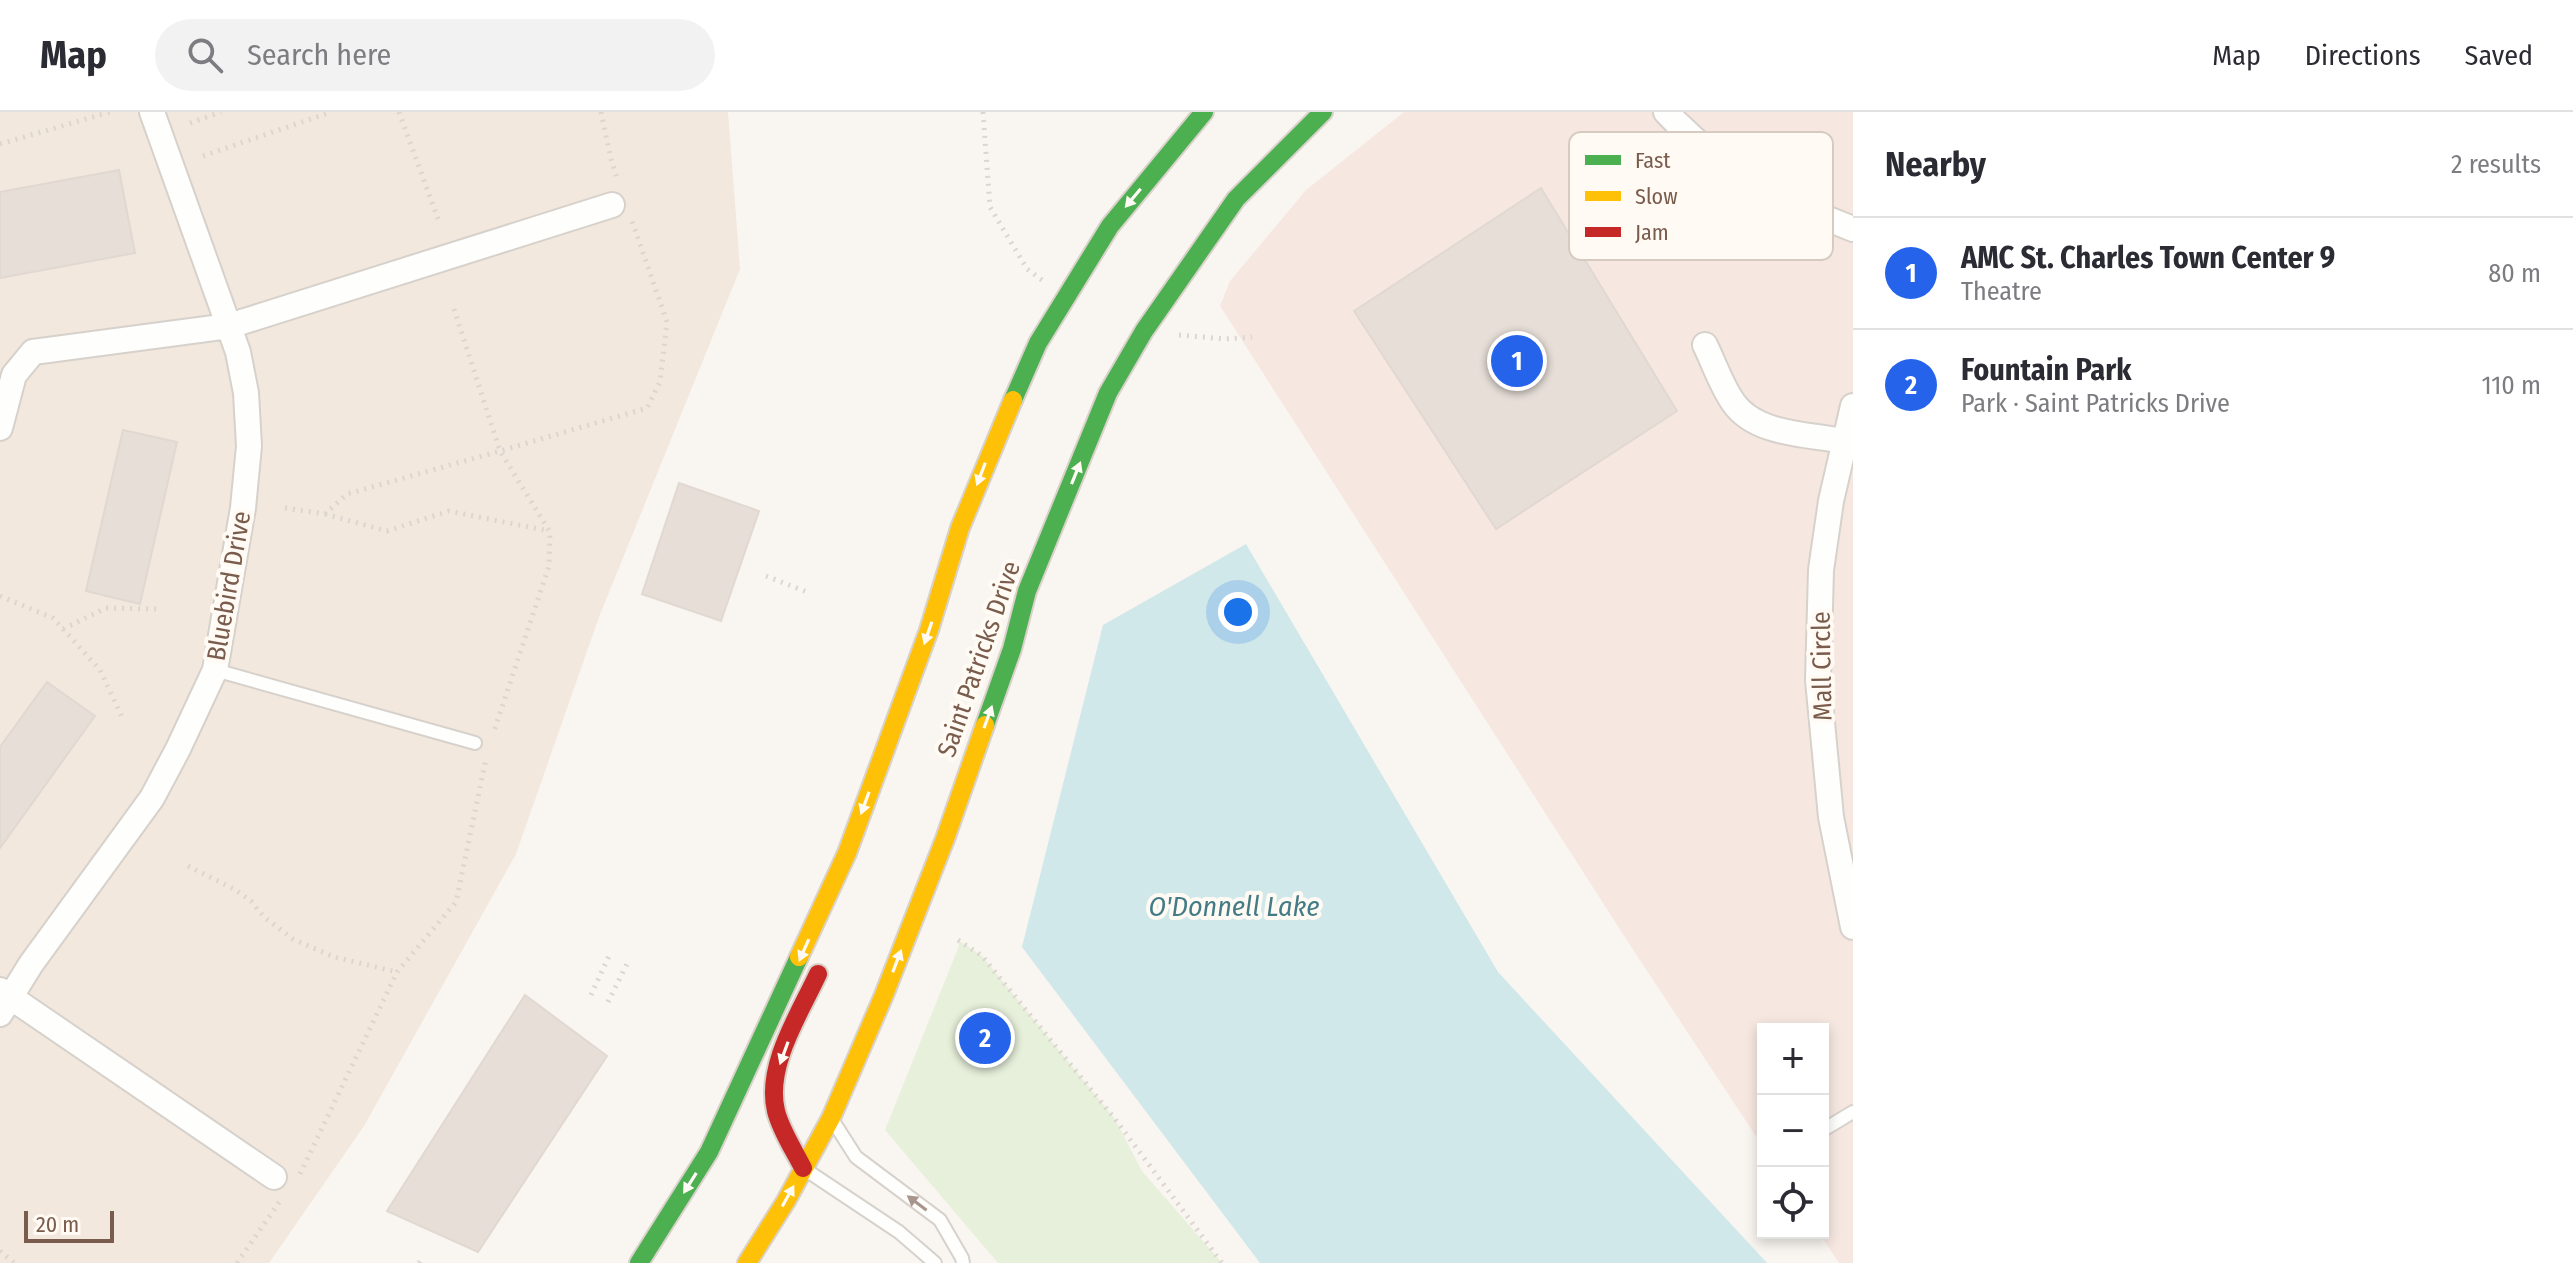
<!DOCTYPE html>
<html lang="en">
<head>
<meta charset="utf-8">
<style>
  body { margin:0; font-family:"Fira Sans Condensed",sans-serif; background:#f2f2f3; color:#2b2b33 }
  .controls { position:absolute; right:24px; bottom:24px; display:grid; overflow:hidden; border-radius:0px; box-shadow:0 4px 12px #0003 }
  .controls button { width:72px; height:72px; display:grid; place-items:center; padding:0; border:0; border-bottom:2px solid #e1e1e2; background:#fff; color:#2b2b33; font:40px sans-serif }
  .scale { position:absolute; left:24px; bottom:20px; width:90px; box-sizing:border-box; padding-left:8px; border:4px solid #7a5c4d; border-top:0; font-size:22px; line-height:28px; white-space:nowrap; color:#7a5c4d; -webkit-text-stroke:6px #fffaf3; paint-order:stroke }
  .you { position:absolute; left:1238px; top:500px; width:28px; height:28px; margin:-20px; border:6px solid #fff; border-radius:50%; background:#1a73e8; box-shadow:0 0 0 12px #1a73e833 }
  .badge { display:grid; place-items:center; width:52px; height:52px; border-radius:50%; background:#2563eb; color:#fff; font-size:26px; font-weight:700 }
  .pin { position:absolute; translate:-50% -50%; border:4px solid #fff; box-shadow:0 2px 8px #0006 }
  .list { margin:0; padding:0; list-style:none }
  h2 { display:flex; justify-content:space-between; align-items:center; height:104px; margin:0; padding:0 32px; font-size:34px }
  h2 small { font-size:26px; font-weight:400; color:#7c7c81 }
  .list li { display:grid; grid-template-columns:52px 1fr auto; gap:24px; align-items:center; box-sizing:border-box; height:112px; padding:0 32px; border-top:2px solid #e1e1e2 }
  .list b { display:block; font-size:30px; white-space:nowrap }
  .list p { margin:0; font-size:26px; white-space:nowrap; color:#7c7c81 }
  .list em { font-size:26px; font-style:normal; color:#7c7c81 }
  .icon { flex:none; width:44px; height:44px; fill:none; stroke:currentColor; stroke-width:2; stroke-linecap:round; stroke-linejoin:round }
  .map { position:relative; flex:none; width:1853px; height:1151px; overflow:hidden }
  header { display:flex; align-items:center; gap:48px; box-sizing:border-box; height:112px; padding:0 40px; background:#fff; border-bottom:2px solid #e1e1e2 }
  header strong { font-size:38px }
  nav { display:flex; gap:44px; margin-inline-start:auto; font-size:28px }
  .search { width:560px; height:72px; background:#f2f2f3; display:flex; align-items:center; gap:20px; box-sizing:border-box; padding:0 28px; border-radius:44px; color:#7c7c81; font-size:30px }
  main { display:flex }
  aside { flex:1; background:#fff }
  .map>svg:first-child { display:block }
  .residential { fill:#f2e8de }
  .commercial { fill:#f6e8e1 }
  .green { fill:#e7f0db }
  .water { fill:#d0e8ea }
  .building { fill:#e6ded7; stroke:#e2d8d2; stroke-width:2 }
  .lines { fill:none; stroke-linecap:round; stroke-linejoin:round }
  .lane-casing { stroke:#d7d1cb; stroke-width:16 }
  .street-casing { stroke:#d7d1cb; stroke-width:28 }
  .fast-casing { stroke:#d9d2cb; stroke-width:22 }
  .slow-casing { stroke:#d9d2cb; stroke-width:22 }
  .jam-casing { stroke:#d9d2cb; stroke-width:22 }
  .path { stroke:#dcd5d0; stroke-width:5; stroke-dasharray:2 6; stroke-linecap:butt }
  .lane { stroke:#fefefd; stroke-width:12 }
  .street { stroke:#fefefd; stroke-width:24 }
  .fast { stroke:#4caf50; stroke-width:18 }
  .slow { stroke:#ffc107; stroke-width:18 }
  .jam { stroke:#c62828; stroke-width:18 }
  .oneway { fill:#fffaf3 }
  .oneway2 { fill:#a8958b }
  .labels { text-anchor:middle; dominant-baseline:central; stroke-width:8; stroke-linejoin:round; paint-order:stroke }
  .street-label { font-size:26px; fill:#7a5c4d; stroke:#fffaf3 }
  .water-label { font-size:28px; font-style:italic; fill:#437c86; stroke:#fffaf3 }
  .key { fill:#fffaf3; stroke:#d7cbc1; stroke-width:2 }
  .key-label { font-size:22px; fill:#7a5c4d }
</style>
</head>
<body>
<header>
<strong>Map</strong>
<div class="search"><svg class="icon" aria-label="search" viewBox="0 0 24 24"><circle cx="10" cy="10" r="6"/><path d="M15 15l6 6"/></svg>Search here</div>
<nav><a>Map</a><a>Directions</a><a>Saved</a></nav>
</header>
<main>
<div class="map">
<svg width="1853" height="1151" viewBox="0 0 1853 1151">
  <rect width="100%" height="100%" fill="#f9f5f0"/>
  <!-- residential -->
  <path class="residential" d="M0,0H728L740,157L599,505L516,742L364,1014L269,1151H0Z"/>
  <!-- commercial -->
  <path class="commercial" d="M1404,0H1853V1151H1839L1819,1121H1823V917H1763V1035L1628,830L1220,194L1230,169L1306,78Z"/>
  <!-- green -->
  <path class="green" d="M958,828L982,844L1115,1007L1142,1059L1222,1151H998L885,1018L959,834Z"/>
  <!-- water -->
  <path class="water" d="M1246,432L1498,860L1767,1151H1260L1022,835L1103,513Z"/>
  <!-- building -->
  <path class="building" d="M119,58L135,141L0,166V80Z
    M1541,76L1677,299L1496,417L1354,199Z
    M123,318L177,330L140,492L86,479Z
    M679,371L759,399L721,509L642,482Z
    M47,570L95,604L0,736V635Z
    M525,883L607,944L478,1140L387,1099Z"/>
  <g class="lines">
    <!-- lane casing -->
    <g class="lane-casing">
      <path id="lane" d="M215,558L475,631
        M833,1009L856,1045L940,1108L962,1146L963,1151
        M1823,1018L1853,1000
        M806,1058L899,1120L935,1151"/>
    </g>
    <!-- street casing -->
    <g class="street-casing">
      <path id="street" d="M1666,0C1724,61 1776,87 1853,117
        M1705,233C1714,251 1721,273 1733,290C1755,323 1808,322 1843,329
        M1853,294L1831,389L1821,458L1818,568L1831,705L1853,815
        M0,316L14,263L33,240L229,214L612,93
        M0,878L274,1065
        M0,902L31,852L152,686L178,637L215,558L243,396L249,334L246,281L238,240L152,0"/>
    </g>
    <!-- fast casing -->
    <g class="fast-casing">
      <path id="fast" d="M1013,288L1038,231L1110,114L1204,0
        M985,613L1012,537L1027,479L1108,281L1144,219L1236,87L1323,0
        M639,1151L709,1040L799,845"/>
    </g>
    <!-- slow casing -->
    <g class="slow-casing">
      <path id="slow" d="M799,845L847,741L929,518L960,416L1013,288
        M747,1151L786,1089L831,1006L884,883L945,727L985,613"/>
    </g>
    <!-- jam casing -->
    <g class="jam-casing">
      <path id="jam" d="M803,1056C794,1038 781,1019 776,999C765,954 800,901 818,862"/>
    </g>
    <!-- path -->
    <path class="path" d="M399,0L438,107
      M601,0L611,47L618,69
      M983,0L990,95L1027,157L1042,168
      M190,11L221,0
      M0,32L110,0
      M203,44L331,0
      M454,197L500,339L647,296L660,270L667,210L632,109
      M1179,223L1225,227L1252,225
      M285,396L325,402L347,382L500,339L550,420L549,454L493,622
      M325,402L387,419L449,399L549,419
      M766,464L807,480
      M0,484L53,506L100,558L122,605
      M63,517L106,496L157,497
      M188,754L234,777L251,789L264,805L293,827L334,845L397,860
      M958,828L982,844L1115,1007L1222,1151
      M591,883L609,844
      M608,890L627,852
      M300,1062L397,860L456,790L486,647
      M0,1139L14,1151
      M237,1151L280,1089
      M419,1151L423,1145"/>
    <!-- lane -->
    <use href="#lane" class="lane"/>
    <!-- street -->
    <use href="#street" class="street"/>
    <!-- fast -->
    <use href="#fast" class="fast"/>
    <!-- slow -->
    <use href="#slow" class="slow"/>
    <!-- jam -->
    <use href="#jam" class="jam"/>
  </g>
  <!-- one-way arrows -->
  <defs><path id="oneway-solid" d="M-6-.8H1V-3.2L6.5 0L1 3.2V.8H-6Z" transform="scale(2)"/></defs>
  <g class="oneway">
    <use href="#oneway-solid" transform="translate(1133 86) rotate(130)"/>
    <use href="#oneway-solid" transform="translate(1076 361) rotate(-68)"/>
    <use href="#oneway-solid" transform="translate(981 362) rotate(111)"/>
    <use href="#oneway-solid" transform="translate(928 521) rotate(109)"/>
    <use href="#oneway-solid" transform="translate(988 605) rotate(-70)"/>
    <use href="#oneway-solid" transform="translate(865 691) rotate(110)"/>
    <use href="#oneway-solid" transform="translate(804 838) rotate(114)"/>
    <use href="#oneway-solid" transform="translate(897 849) rotate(-69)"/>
    <use href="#oneway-solid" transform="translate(784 941) rotate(110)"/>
    <use href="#oneway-solid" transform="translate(690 1071) rotate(122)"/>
    <use href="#oneway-solid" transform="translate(788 1084) rotate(-61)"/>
  </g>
  <use class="oneway2" href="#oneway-solid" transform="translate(917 1091) rotate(-143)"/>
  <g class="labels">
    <!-- street labels -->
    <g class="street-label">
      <text transform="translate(229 474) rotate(-80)">Bluebird Drive</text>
      <text transform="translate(979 547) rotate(-71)">Saint Patricks Drive</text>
      <text transform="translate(1822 554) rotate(-91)">Mall Circle</text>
    </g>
    <!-- water labels -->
    <g class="water-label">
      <text x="1234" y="794">O'Donnell Lake</text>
    </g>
  </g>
  <!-- legend -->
  <rect x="1569" y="20" width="264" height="128" rx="12" class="key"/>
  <rect x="1585" y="43" width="36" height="10" fill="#4caf50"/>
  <rect x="1585" y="79" width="36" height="10" fill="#ffc107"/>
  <rect x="1585" y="115" width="36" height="10" fill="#c62828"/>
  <g class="key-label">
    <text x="1635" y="56">Fast</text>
    <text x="1635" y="92">Slow</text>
    <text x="1635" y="128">Jam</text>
  </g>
</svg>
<div class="controls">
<button>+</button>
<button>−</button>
<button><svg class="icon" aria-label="locate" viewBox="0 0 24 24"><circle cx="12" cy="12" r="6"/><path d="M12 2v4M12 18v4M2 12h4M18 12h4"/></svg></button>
</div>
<div class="scale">20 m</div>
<div class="you"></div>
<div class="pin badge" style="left:1517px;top:249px">1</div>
<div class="pin badge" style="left:985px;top:926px">2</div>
</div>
<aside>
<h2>Nearby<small>2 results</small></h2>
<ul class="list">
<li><span class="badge">1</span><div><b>AMC St. Charles Town Center 9</b><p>Theatre</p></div><em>80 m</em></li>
<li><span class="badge">2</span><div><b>Fountain Park</b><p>Park · Saint Patricks Drive</p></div><em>110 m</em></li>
</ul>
</aside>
</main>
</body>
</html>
